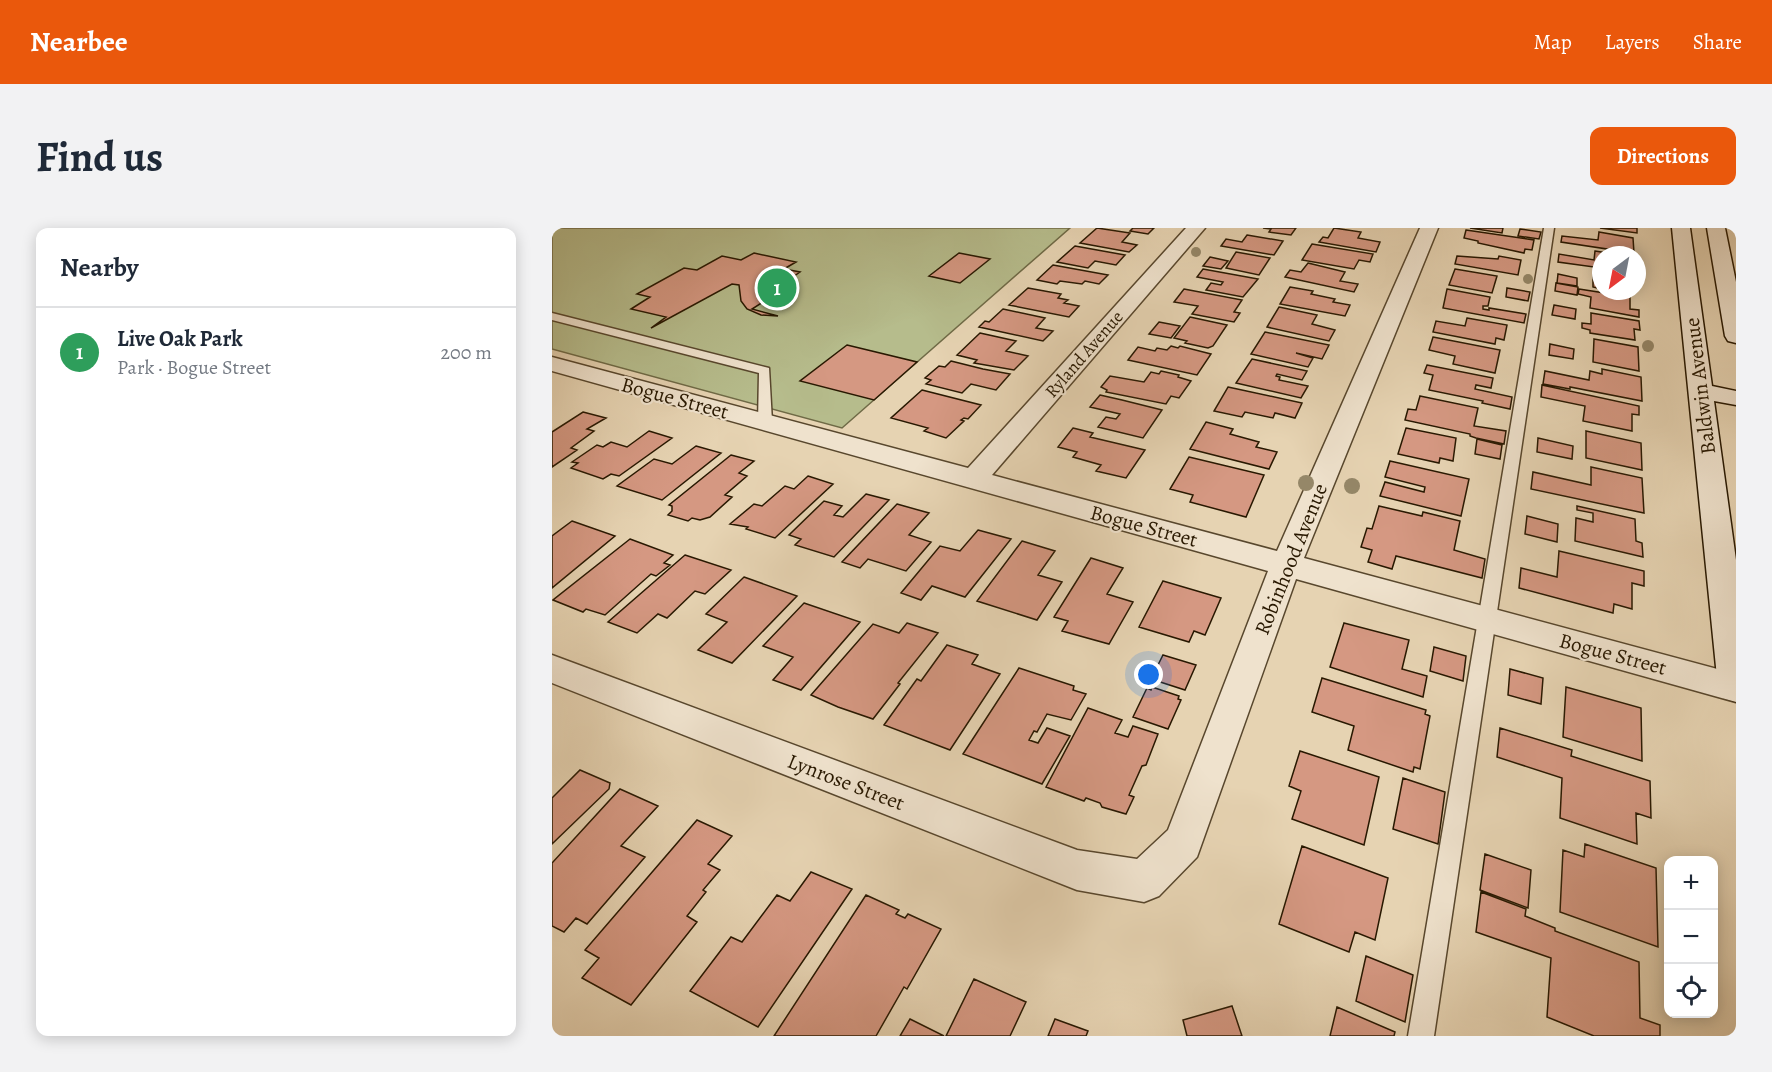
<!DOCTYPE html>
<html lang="en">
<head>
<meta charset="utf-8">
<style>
  body { margin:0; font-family:Alegreya,serif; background:#f2f2f3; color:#1f2937 }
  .controls { position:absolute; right:18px; bottom:18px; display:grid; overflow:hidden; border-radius:12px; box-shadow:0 3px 15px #0003 }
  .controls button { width:54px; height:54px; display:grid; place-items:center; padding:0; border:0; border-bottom:2px solid #e0e1e3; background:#fff; color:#1f2937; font:30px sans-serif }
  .compass { position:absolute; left:1040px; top:18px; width:54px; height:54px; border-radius:50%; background:#fff; box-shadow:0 3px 15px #0003; rotate:212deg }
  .you { position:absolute; left:597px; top:447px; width:21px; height:21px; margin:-15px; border:4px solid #fff; border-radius:50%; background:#1a73e8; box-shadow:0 0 0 9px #1a73e833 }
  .badge { display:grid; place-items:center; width:39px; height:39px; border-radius:50%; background:#ea580c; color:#fff; font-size:20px; font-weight:700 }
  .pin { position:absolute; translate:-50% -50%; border:3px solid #fff; box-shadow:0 2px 6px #0006 }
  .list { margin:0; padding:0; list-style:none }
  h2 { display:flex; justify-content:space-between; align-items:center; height:78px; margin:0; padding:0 24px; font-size:26px }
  h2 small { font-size:20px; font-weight:400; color:#747a83 }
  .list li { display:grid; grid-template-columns:39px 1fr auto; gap:18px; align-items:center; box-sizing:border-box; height:90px; padding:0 24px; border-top:2px solid #e0e1e3 }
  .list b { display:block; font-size:22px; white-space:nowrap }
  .list p { margin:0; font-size:20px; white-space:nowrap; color:#747a83 }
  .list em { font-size:20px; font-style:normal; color:#747a83 }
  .icon { flex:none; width:33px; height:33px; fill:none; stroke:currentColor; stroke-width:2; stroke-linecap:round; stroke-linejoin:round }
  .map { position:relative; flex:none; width:1184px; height:808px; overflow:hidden; border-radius:12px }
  header { display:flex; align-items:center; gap:36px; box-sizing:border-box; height:84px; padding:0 30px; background:#ea580c; color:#fff }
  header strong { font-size:28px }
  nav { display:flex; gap:33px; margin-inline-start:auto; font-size:21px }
  .intro { display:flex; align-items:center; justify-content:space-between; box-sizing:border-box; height:144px; padding:0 36px }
  h1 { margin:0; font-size:42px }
  .button { padding:15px 27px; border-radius:12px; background:#ea580c; color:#fff; font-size:21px; font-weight:700 }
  main { display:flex; gap:36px; padding:0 36px }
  aside { flex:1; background:#fff; border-radius:12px; box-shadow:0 3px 15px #0003 }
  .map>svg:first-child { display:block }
  .green { fill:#b6bc8c; stroke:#6f6a46; stroke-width:1.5 }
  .building { fill:#d59882; stroke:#281801; stroke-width:1.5 }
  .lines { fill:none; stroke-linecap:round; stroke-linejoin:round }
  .lane-casing { stroke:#58472d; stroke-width:3 }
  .street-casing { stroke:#58472d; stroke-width:3 }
  .secondary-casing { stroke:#281801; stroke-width:3 }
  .lane { fill:#efe2cd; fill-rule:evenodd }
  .street { fill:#efe2cd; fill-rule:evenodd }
  .secondary { fill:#efe2cd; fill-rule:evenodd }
  .tree { fill:#958768 }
  .labels { text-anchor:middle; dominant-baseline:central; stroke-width:4.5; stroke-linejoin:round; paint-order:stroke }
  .far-street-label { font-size:18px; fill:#281801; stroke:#efe2cd }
  .street-label { font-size:21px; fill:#281801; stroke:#efe2cd }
</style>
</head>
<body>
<header>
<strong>Nearbee</strong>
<nav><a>Map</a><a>Layers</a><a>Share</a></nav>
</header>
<div class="intro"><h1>Find us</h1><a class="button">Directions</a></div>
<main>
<aside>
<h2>Nearby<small></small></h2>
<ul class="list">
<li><span class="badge" style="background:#2e9e5b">1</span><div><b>Live Oak Park</b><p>Park · Bogue Street</p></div><em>200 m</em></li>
</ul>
</aside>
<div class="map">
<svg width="1184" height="808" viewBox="0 0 1184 808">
  <rect width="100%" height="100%" fill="#e6d3b2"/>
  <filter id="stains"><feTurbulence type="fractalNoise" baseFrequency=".00333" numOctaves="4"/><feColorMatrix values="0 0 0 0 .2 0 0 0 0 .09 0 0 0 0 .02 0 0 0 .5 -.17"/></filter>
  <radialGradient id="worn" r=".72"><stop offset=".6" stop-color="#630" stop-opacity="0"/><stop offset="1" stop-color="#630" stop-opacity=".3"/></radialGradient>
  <!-- green -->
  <path class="green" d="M0,0H518L290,200L0,121Z"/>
  <!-- building -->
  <path class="building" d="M545,0L578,5L570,14L585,17L577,24L528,15Z
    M581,0H602L596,6L578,3Z
    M711,0H744L739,7L717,4L719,1Z
    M782,0L809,4L806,10L828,14L824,24L767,14L771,9L776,10Z
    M918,0H951L950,5Z
    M1048,0H1085V5Z
    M968,1L989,4L987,11L966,8Z
    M914,2L982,12L980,22L973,21L972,25L926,15V13L912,10Z
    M1047,4L1081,10L1082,25L1009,14L1010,8L1046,12Z
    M695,7L731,13L722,27L669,18L674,11L690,14Z
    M760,16L821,26L818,34L807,32L802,41L750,32Z
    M523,18L573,27L564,37L543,33L536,40L505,34Z
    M1043,23L1069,27H1049V40L1006,34L1007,26L1042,32Z
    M684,24L718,30L707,47L674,40Z
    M202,25L244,34L232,41L248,44L231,56L238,57L200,81L226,88L209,87L195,81L189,73L187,57L180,56L99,100L114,89L79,81L98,69L85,66L132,40L145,42L170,28L189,32Z
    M407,25L438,31L408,55L377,48Z
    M905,28L946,31L947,28L969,32L966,47L903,36Z
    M658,29L676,33L669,41L651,38Z
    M756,35L793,44L788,53L806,56L802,64L733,49L738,42L749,44Z
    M501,37L556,47L547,56L533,53L530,56L508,53L505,56L485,52Z
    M651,41L706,51L691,69L654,62L659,55L669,57L671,54L645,49Z
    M903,41L945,48L940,65L897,57Z
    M1041,45L1049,47V61L1041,59Z
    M1006,46L1025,50V58L1005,55Z
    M1004,55L1026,59L1025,67L1003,63Z
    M738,59L761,63L759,66L783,71L781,74L798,77L793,88L728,76Z
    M476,60L509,66L506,70L516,72L512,75L527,78L517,89L457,77Z
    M955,60L978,64L976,73L954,69Z
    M632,61L690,72L682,84L688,85L682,94L640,86L646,78L622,74Z
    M895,61L938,69L936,78H931V81L937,82V80L974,86L972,95L891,80Z
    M1027,61L1078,69V81L1087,82V89L1038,80L1039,69L1026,66Z
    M1002,77L1024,81L1023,91L1000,87Z
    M727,79L765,87L760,96L783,102L777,113L715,99Z
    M451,81L493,90L484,100L501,103L491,113L427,99L433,93L437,94Z
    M1039,85L1087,93L1088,102L1082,101L1083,112L1038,105V102L1030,100V95L1039,96Z
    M638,89L675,97L661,118L656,120L633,115L635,113L622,110Z
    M915,90L955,97L952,112L944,110L943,116L881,104L884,93L913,98Z
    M607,94L628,98L619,110L597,106Z
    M713,104L777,117L770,131L744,125L761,130L756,139L699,126Z
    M428,105L464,113L454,123L476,128L462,142L422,135L425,132L405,127Z
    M881,109L948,122L943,145L901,136L903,128L877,122Z
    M1042,111L1086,119L1087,143L1041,134Z
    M998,116L1022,121L1021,131L997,127Z
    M295,117L365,134L322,172L248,153Z
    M619,118L626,120L628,118L659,126L645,147L576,132L586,119L603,123L605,120L615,122Z
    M700,131L755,143L750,152L725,146L724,148L728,149L727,152L756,158L749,170L684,155Z
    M399,133L431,141L458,146L444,162L419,156L410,165L374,156L379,152L373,150L387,138L393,139Z
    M875,137L941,150L939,160L924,157L923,161L960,169L958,181L930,175L931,173L877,162L881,147L872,145Z
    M1050,141L1089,149L1090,173L1018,159V161L991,156L993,143L1037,152L1038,143L1050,146Z
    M609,143L627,147L626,149L639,153L627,170L619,168L614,176L554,164L555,162L549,159L558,148L592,154L599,144L607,146Z
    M990,157L1087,178V187L1080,186V203L1031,193L1033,178L989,169Z
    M676,159L750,175L743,190L723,185L721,190L693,184L690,189L662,183Z
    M370,162L429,177L416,191L412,190L409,192L412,193L394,210L372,203L376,200L339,190Z
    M548,167L570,172L610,182L591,210L546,199L554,189L564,191L568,186L538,179Z
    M868,168L926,180L922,198L954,203L952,216L924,210L918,208V206L853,192L856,181L864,182Z
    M31,184L54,190L35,201L42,203L19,220L25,222L0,239V204Z
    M654,194L681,201L678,206L707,214L704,219L725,224L717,241L638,221Z
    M521,200L541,205L538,209L593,222L574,250L544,243L549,237L521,229L525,224L506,219Z
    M854,200L904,210L901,233L888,230L887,235L846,226Z
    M97,203L120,210L67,248L59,246L51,251L19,240L26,235L20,234L45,217L51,219L59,214L75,219Z
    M1034,203L1089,215L1090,242L1034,230Z
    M986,210L1021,218L1020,231L985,224Z
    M925,211L950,217L948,231L923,226Z
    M144,218L169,225L110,272L65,258L102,231L120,236Z
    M179,227L202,233L187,245L195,248L173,267L180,269L158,289L148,292L140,290L136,293L116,287L120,283V278L117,277Z
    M637,229L712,247L694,289L638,274L641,267L618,261Z
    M838,233L917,251L909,288L828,268L833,254L872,264L873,259L833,249Z
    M1039,239L1090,250L1092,285L979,261L981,244L1039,257Z
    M256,248L281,256L223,310L194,301L196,299L178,296L202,276L210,278L233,258L242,261Z
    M314,266L337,272L282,329L243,317L249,311L237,307L272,273L290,278L282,287L291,289Z
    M345,276L377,285L357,307L379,314L354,343L316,331L308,340L290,334Z
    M827,278L870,288L871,284L908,293L902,322L933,331L930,350L844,328L840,341L816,334L820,322L809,319L815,300L820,301Z
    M1025,278L1083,291L1084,313L1090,315L1091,329L1023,313L1024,290L1041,294V285L1025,282Z
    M975,288L1006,296L1005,314L973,306Z
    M20,293L63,308L0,360V308Z
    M426,302L459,311L413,369L380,358L369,372L349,365L388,318L408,323Z
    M78,311L121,327L112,335L118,337L104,348L99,346L53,387L34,381L31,384L1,372Z
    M470,313L503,323L486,347L510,354L485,392L425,373Z
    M1007,323L1092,343V358L1080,355V381L1062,376L1061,385L967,360L969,340L1005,349Z
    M133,327L179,342L153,366L143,363L115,390L106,386L85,405L56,394Z
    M539,330L571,340L555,366L581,374L557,416L510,403L516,393L502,389Z
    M192,349L245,368L180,435L146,422L175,394L154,386Z
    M611,353L669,370L653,407L642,403L637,414L587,399Z
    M252,375L308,394L249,462L221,452L241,429L211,418Z
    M355,395L386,405L346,455L348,456L321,491L286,479L259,467L321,396L347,405Z
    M792,395L857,412L850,441L875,448L871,469L778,439Z
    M395,417L426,427L420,436L448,446L398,522L332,497L365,451L369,453Z
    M882,419L914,428L911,453L878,443Z
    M611,427L644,437L633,462L599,451Z
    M467,440L522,458L521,462L534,466L519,492L495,486L485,504L482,503L477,512L486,515L495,500L518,508L490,556L411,526Z
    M958,441L991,450L989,476L956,467Z
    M770,450L874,482L873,486L878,488L868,541L862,539L861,544L796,522L802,498L760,484Z
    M600,459L627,468L626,471L629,472L616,501L581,489L595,460L599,462Z
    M1014,459L1089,480L1090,533L1011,509Z
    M536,480L570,492L563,505L576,509L581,498L606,506L594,537L590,538L577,567L582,569L574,586L550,579L548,575L534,570L532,573L494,559Z
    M948,500L1020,522L1019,528L1098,553L1099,590L1084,585L1085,616L1008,590L1010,550L945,529Z
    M748,523L827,549L812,617L740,591L749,563L737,558Z
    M28,542L58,555L57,561L0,616V570Z
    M851,550L893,564L886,616L841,601Z
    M68,561L106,578L69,618L93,629L35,696L24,690L12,704L0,698V635Z
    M145,592L180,608L156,636L168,642L151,662L154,664L135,688L145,694L79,777L30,750L47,730L33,722Z
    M1033,616L1104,640L1106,719L1008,684L1011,622L1032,629Z
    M750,618L836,650L823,712L803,704L797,724L727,696Z
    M933,626L979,642L976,680L928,662Z
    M259,644L300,661L206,799L138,763L179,709L190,714L225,667L238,673Z
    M929,664L974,681L973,688L1003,700V703L1087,734L1088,790L1108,797V808H1042L995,789L999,730L924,704Z
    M314,667L347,682L344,686L353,690L356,686L389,701L355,761L352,759L324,808H222Z
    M814,728L861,747L853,794L804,773Z
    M422,751L474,774L458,808H394Z
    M680,778L690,808H635L631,792Z
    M785,779L843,804L842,808H778Z
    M358,791L392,808H348Z
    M503,791L536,803L534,808H496Z"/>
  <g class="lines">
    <!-- lane casing -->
    <g class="lane-casing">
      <path id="lane" d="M992,0H1002L882,808H856Z
        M0,85L217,140L220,194L213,198L206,194L207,145L0,92Z"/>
    </g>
    <!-- street casing -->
    <g class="street-casing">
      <path id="street" d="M634,0H653L440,247L725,323L868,0H886L752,330L1184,446V474L744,351L645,629L607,668L592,674L525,662L0,455V427L525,622L585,631L616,602L716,343L0,143V129L416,240Z"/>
    </g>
    <!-- secondary casing -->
    <g class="secondary-casing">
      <path id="secondary" d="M1120,0H1138L1160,158L1184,163V177L1162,173L1184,332V473L1172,469L1166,459Z
        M1155,0H1173L1184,54V115L1176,113L1173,108Z"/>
    </g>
    <!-- lane -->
    <use href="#lane" class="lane"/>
    <!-- street -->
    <use href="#street" class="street"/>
    <!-- secondary -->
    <use href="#secondary" class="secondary"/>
  </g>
  <!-- trees -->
  <g class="tree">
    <circle cx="644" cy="24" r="5"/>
    <circle cx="976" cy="51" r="5"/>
    <circle cx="1096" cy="118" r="6"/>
    <circle cx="754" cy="255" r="8"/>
    <circle cx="800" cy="258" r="8"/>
  </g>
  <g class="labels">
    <!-- far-street labels -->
    <g class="far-street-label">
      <text transform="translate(532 126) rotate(-49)">Ryland Avenue</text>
    </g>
    <!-- street labels -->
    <g class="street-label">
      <text transform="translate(1148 158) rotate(-97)">Baldwin Avenue</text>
      <text transform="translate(123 170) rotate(15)">Bogue Street</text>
      <text transform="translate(592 298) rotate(15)">Bogue Street</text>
      <text transform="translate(739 331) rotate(-68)">Robinhood Avenue</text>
      <text transform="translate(1061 426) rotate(15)">Bogue Street</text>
      <text transform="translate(294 554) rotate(21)">Lynrose Street</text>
    </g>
  </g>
  <rect width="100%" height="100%" filter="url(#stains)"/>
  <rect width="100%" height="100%" fill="url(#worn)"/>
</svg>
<div class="controls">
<button>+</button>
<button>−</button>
<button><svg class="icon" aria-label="locate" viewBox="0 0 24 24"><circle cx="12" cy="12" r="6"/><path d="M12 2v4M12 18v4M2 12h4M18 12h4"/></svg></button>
</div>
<svg class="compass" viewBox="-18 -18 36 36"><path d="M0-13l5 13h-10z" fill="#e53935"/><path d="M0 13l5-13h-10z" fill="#747a83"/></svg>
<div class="you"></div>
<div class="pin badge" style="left:225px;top:60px;background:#2e9e5b">1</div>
</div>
</main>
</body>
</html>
